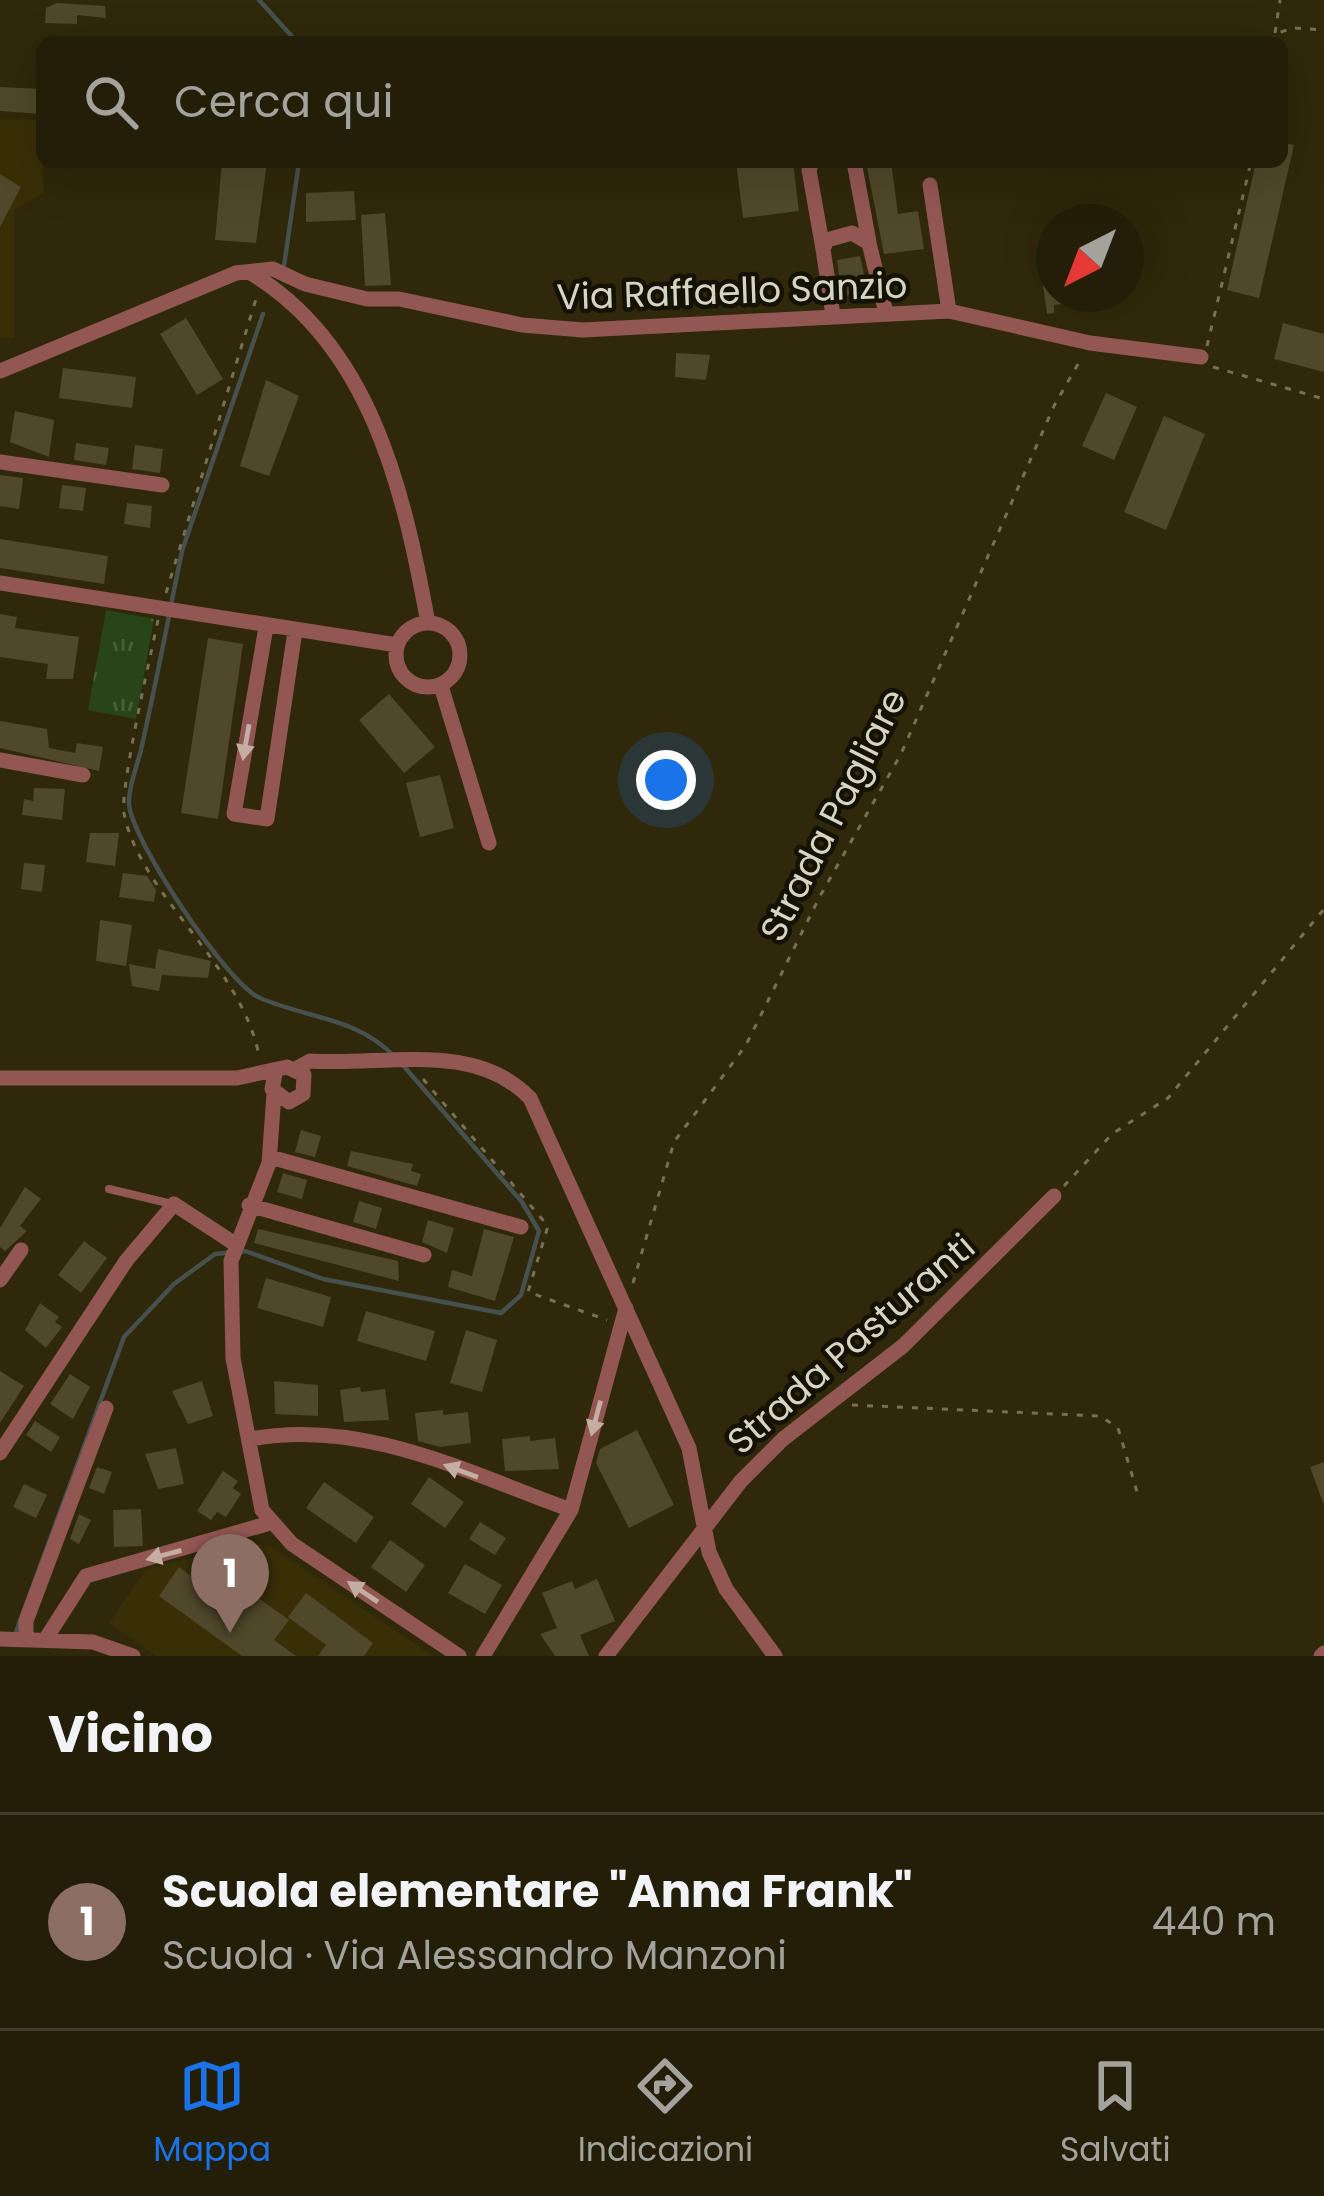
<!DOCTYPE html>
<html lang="it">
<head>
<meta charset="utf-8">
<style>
  body { margin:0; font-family:Poppins,sans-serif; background:#2b2712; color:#f1f3f6 }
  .compass { position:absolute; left:1036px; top:204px; width:108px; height:108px; border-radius:50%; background:#231e08; box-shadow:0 12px 48px #0002; rotate:222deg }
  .you { position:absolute; left:666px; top:780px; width:42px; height:42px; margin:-30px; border:9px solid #fff; border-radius:50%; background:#1a73e8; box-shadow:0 0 0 18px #1a73e833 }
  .badge { display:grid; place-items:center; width:78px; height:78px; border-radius:50%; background:#1a73e8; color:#fff; font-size:39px; font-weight:700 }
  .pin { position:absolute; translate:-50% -99px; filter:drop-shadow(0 3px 6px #0008) }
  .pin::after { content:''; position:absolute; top:63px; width:42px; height:36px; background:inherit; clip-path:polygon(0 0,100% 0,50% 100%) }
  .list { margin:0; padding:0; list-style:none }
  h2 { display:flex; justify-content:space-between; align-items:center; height:156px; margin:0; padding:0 48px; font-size:51px }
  h2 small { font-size:39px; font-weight:400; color:#a3a29c }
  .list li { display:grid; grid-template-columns:78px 1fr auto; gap:36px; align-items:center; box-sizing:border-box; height:216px; padding:0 48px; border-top:3px solid #403c29 }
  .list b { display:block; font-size:45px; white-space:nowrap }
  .list p { margin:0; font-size:39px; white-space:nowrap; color:#a3a29c }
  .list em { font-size:39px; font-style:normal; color:#a3a29c }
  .icon { flex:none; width:66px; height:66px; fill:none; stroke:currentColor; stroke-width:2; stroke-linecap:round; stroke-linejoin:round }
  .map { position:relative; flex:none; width:1324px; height:1656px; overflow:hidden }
  .search { position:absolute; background:#231e08; box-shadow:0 12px 48px #0002; left:36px; right:36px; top:36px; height:132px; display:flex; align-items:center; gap:30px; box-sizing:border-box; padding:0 42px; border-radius:18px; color:#a3a29c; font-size:45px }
  .sheet { height:372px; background:#231e08 }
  nav { display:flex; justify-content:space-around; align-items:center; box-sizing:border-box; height:168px; border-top:3px solid #403c29; background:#231e08; font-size:33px; color:#a3a29c }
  nav a { display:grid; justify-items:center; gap:6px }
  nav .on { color:#1a73e8 }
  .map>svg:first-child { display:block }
  .built { fill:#382f07 }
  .park { fill:url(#park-tufts) }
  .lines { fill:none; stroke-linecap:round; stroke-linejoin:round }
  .stream { stroke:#46504d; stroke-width:4.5 }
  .building { fill:#4f482a }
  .path { stroke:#767057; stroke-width:3; stroke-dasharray:6 9; stroke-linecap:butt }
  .service { stroke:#935753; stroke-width:8 }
  .minor { stroke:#935753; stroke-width:15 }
  .oneway { fill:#c3aea1 }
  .labels { text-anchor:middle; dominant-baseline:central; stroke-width:9; stroke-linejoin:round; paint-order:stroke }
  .street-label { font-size:36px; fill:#d8d4c3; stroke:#141105 }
</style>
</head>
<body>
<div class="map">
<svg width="1324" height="1656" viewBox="0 0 1324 1656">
  <defs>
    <pattern id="park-tufts" width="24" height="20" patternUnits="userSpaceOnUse" patternTransform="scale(3)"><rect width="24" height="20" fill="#274518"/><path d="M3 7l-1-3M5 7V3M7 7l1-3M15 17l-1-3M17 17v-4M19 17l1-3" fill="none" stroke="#465f38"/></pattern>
  </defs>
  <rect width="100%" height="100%" fill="#2f280a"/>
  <!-- built -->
  <path class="built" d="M0,119L40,120L44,193L14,210V338H0Z
    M254,1543L270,1546L433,1656H156L109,1623L146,1569Z"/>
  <!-- park -->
  <path class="park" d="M106,610L154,619L136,719L88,710Z"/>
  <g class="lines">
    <!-- stream -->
    <path class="stream" d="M259,0L297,42
      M284,266L299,162
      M171,605L182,551L263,314
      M169,616C160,661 151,705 141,750C137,766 128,788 129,804C131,839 227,984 260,998C306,1018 355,1017 393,1055
      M16,1632L124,1337L174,1284L215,1254L245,1251L323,1279L501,1313L521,1295L539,1231L522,1202L401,1063"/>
  </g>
  <!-- building -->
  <path class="building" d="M57,3L105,6L106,18L77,15V24L45,23L46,8Z
    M0,87L42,89V114L0,111Z
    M1282,142L1294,145L1259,298L1227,290L1256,162H1282Z
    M222,162H267L256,243L215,240Z
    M736,162H793L799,211L743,218Z
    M866,162H891L898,214L918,211L924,249L884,254Z
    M0,174L21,187L0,227Z
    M354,191L356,220L306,222V193Z
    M385,213L391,285L365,286L361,215Z
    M860,256L868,292L842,296L837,260Z
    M1054,275V294H1082L1083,301L1054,305V313L1047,314L1042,277Z
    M186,318L223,379L197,395L160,334Z
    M1283,323L1324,334V372L1274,359Z
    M676,353L710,355L706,380L675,377Z
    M63,368L136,377L132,408L59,398Z
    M266,380L299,396L269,476L240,466Z
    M1106,393L1137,407L1114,460L1082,446Z
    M15,411L54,420L49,457L10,442Z
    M1164,416L1205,434L1166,530L1124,512Z
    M76,443L109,448L106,465L74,460Z
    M135,445L163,449L160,473L132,469Z
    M0,475L23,478L19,509L0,506Z
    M62,485L86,488L83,511L59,508Z
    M127,503L152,506L150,528L124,524Z
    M0,539L108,556L104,584L0,568Z
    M0,614L17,617L15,628L79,637L73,679H46L48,664L0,657Z
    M208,638L243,644L218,819L181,813Z
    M389,694L435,747L404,773L359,720Z
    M0,721L47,729L49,748L75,753L77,743L103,747L99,771L0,748Z
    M440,775L454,828L420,837L406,783Z
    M34,788L65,789L62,820L22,815L24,799L33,801Z
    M90,833H119L115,866L86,862Z
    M24,863L45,865L42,892L21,889Z
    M123,873L147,876L156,890L154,902L119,897Z
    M100,920L132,925L126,966L96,961Z
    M158,949L211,961L208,978L162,975L159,991L132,986L129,964L155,969Z
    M301,1130L321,1136L315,1157L295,1152Z
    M351,1151L413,1164L411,1171L421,1174L417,1186L347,1166Z
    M283,1173L307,1180L302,1199L277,1192Z
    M25,1187L41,1199L20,1226L27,1231L5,1251L0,1247V1228Z
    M359,1201L382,1208L376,1229L353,1222Z
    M428,1220L454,1228L447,1253L422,1242Z
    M258,1229L398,1261L399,1281L254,1243Z
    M484,1229L514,1237L495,1301L448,1287L452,1270L472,1276Z
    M84,1241L107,1258L81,1293L58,1275Z
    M266,1278L331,1297L323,1327L257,1308Z
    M40,1303L59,1317L55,1322L62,1327L46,1348L25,1330Z
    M366,1311L435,1331L426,1361L357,1341Z
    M466,1330L497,1340L482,1392L450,1383Z
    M0,1371L24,1386L0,1423Z
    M70,1374L90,1387L73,1419L50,1404Z
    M202,1381L213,1416L188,1424L172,1391Z
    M274,1381L318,1385V1416L275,1414Z
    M360,1387L361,1392L385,1389L389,1420L344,1422L340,1390Z
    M443,1410V1415L468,1412L471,1443L440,1447L418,1441L415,1413Z
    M35,1421L60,1437L51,1452L26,1435Z
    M637,1430L674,1505L629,1528L596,1463L600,1449Z
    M530,1436V1441L555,1438L559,1469L505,1471L502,1439Z
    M176,1448L184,1484L158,1489L145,1454Z
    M1324,1462V1503H1323L1310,1467Z
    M97,1467L112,1472L104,1494L89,1488Z
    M223,1471L238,1481L233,1488L241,1494L226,1517L217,1512L211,1520L197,1511Z
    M429,1477L464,1502L445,1528L411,1504Z
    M324,1482L374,1517L356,1543L306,1508Z
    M24,1484L47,1495L36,1518L13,1507Z
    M141,1509L143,1546L114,1547L113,1510Z
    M79,1514L91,1520L79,1544L70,1539Z
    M480,1522L506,1538L495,1555L469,1539Z
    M390,1540L425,1565L406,1592L371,1567Z
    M465,1564L502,1585L485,1614L448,1593Z
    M179,1567L236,1609L249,1591L289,1620L274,1640L296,1656H242L159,1596Z
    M597,1579L615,1621L580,1635L589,1656H555L540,1634L557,1628L542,1593L572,1581L575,1589Z
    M306,1593L373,1643L364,1656H318L326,1645L288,1617Z"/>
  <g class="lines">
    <!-- path -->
    <path class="path" d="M1275,33L1280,0
      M1273,42L1274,34L1294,28L1324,30
      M1207,346L1251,162
      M1213,367L1324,399
      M166,593L256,299
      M158,620C151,654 120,787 124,813C139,894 242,965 259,1056
      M423,1079L548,1226L528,1292L607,1320
      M1064,1186L1112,1134L1168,1098L1324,909
      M633,1283L674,1142L746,1045L820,896L901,754L1054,406L1082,357
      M852,1405L1100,1416L1118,1428L1138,1495"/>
    <!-- service -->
    <path class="service" d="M109,1189L172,1204"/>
    <!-- minor -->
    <path class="minor" d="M812,162L809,170L823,249
      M854,162L869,242
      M930,185L949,311
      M249,272C371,344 404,492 428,623
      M833,315L823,249L827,240L852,233L869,243L886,313
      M0,371L236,273L273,269L305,284L367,299H399L522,325L583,330L949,311L1090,343L1201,357
      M0,462L162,485
      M0,583L397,645
      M396 655a32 32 0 1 1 64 0a32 32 0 1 1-64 0Z
      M266,627L234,814L267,819L295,631
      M441,686L489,843
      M0,760L83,775
      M297,1068L310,1061C385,1066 474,1040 530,1098L689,1448L709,1552L726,1589L775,1656
      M0,1078H237L287,1067L304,1075L303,1094L289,1102L272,1089L275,1074
      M274,1094L269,1163L231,1261L233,1358L262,1510L292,1544L459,1656
      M270,1157L521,1227
      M249,1205L424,1255
      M0,1280L21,1250
      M251,1439C363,1418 468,1473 571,1510
      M0,1453L126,1261L174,1204L235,1244
      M26,1638V1621L106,1408
      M0,1639L93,1642L133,1656
      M45,1640L86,1576L270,1523
      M483,1656L571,1510L626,1308
      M606,1656L741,1481L783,1439L903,1346L1054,1196
      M1321,1656L1324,1653"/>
  </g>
  <!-- one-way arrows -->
  <defs><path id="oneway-solid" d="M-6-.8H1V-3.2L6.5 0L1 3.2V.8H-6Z" transform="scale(3)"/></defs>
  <g class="oneway">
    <use href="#oneway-solid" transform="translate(246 742) rotate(100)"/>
    <use href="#oneway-solid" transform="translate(596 1418) rotate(105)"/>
    <use href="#oneway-solid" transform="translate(461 1471) rotate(-160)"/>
    <use href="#oneway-solid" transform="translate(164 1555) rotate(165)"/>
    <use href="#oneway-solid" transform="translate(363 1592) rotate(-146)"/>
  </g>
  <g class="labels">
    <!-- street labels -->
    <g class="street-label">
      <text transform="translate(732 291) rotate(-2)">Via Raffaello Sanzio</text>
      <text transform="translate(833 815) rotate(-63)">Strada Pagliare</text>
      <text transform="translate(851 1344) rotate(-41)">Strada Pasturanti</text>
    </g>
  </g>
</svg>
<svg class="compass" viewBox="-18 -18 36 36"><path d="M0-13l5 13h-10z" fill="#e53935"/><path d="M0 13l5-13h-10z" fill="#a3a29c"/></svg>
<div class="you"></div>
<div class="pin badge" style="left:230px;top:1633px;background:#8d6e63">1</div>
<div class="search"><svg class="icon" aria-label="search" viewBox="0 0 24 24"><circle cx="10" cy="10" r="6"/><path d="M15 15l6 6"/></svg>Cerca qui</div>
</div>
<section class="sheet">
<h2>Vicino<small></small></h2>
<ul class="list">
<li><span class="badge" style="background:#8d6e63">1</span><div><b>Scuola elementare &quot;Anna Frank&quot;</b><p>Scuola · Via Alessandro Manzoni</p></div><em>440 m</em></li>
</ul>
</section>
<nav>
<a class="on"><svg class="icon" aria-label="map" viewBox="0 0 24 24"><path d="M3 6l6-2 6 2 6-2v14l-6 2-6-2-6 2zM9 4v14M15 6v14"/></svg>Mappa</a>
<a><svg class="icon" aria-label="directions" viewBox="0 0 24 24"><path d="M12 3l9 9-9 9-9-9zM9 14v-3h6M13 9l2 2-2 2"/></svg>Indicazioni</a>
<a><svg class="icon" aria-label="saved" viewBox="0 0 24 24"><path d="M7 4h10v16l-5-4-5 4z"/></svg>Salvati</a>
</nav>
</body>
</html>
